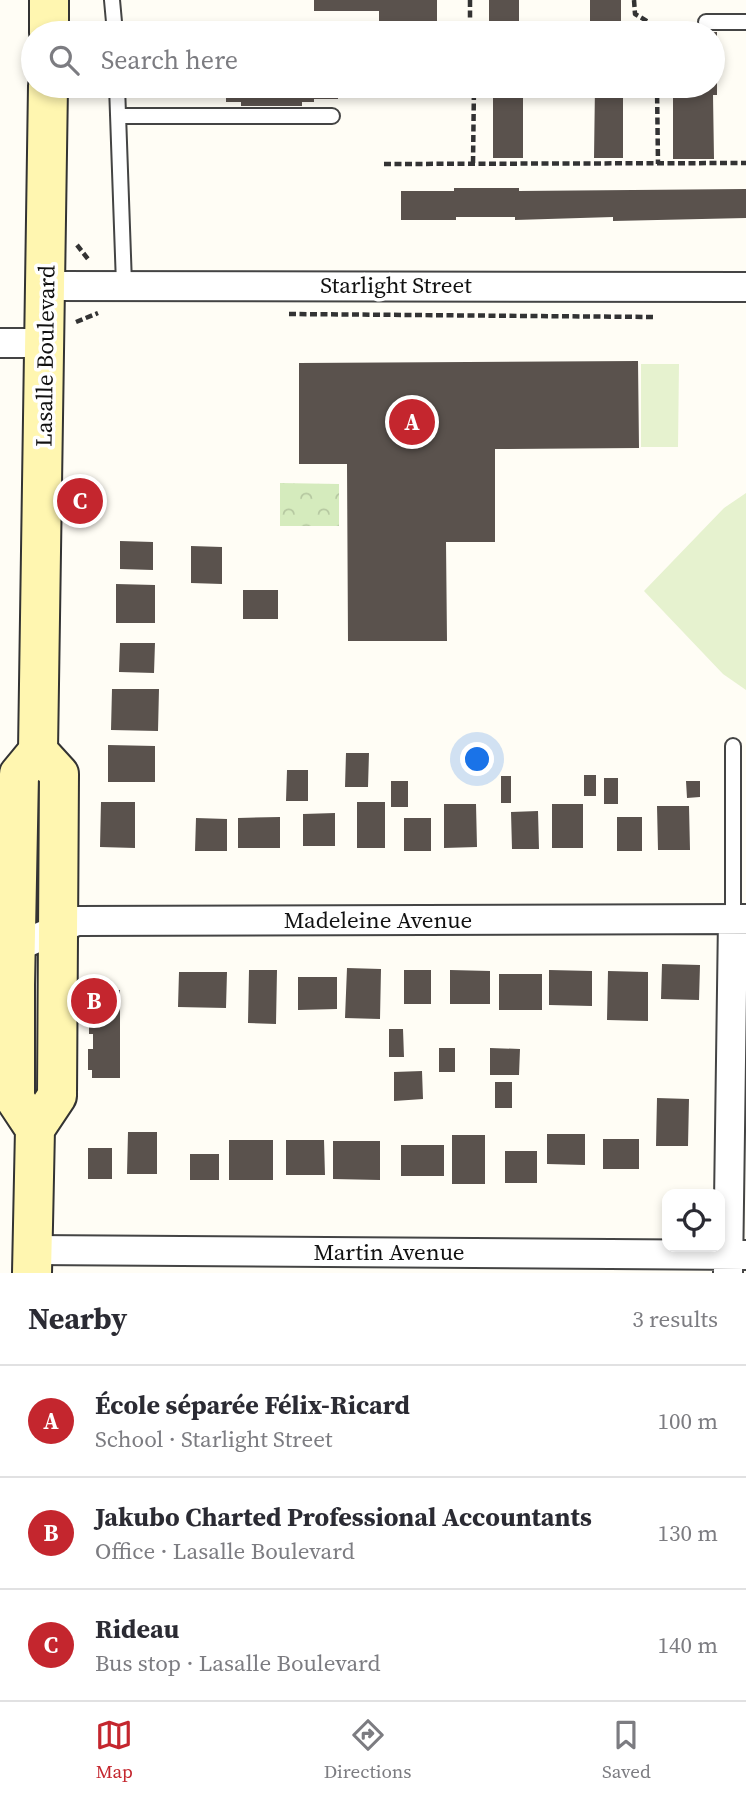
<!DOCTYPE html>
<html lang="en">
<head>
<meta charset="utf-8">
<style>
  body { margin:0; font-family:"Source Serif 4",serif; background:#f7f7f7; color:#2b2b33 }
  .controls { position:absolute; right:21px; bottom:21px; display:grid; overflow:hidden; border-radius:14px; box-shadow:0 4px 10px #0003 }
  .controls button { width:63px; height:63px; display:grid; place-items:center; padding:0; border:0; border-bottom:2px solid #e1e1e2; background:#fff; color:#2b2b33; font:35px sans-serif }
  .you { position:absolute; left:478px; top:760px; width:24px; height:24px; margin:-18px; border:5px solid #fff; border-radius:50%; background:#1a73e8; box-shadow:0 0 0 10px #1a73e833 }
  .badge { display:grid; place-items:center; width:46px; height:46px; border-radius:50%; background:#c4262e; color:#fff; font-size:23px; font-weight:700 }
  .pin { position:absolute; translate:-50% -50%; border:4px solid #fff; box-shadow:0 2px 7px #0006 }
  .list { margin:0; padding:0; list-style:none }
  h2 { display:flex; justify-content:space-between; align-items:center; height:91px; margin:0; padding:0 28px; font-size:30px }
  h2 small { font-size:23px; font-weight:400; color:#7c7c81 }
  .list li { display:grid; grid-template-columns:46px 1fr auto; gap:21px; align-items:center; box-sizing:border-box; height:112px; padding:0 28px; border-top:2px solid #e1e1e2 }
  .list b { display:block; font-size:26px; white-space:nowrap }
  .list p { margin:0; font-size:23px; white-space:nowrap; color:#7c7c81 }
  .list em { font-size:23px; font-style:normal; color:#7c7c81 }
  .icon { flex:none; width:38px; height:38px; fill:none; stroke:currentColor; stroke-width:2; stroke-linecap:round; stroke-linejoin:round }
  .map { position:relative; flex:none; width:746px; height:1273px; overflow:hidden }
  .search { position:absolute; background:#fff; box-shadow:0 4px 10px #0003; left:21px; right:21px; top:21px; height:77px; display:flex; align-items:center; gap:18px; box-sizing:border-box; padding:0 24px; border-radius:38px; color:#7c7c81; font-size:26px }
  .sheet { height:427px; background:#fff }
  nav { display:flex; justify-content:space-around; align-items:center; box-sizing:border-box; height:98px; border-top:2px solid #e1e1e2; background:#fff; font-size:19px; color:#7c7c81 }
  nav a { display:grid; justify-items:center; gap:4px }
  nav .on { color:#c4262e }
  .map>svg:first-child { display:block }
  .park { fill:url(#park-crowns) }
  .pitch { fill:#e6f2cf }
  .building { fill:#5a524d }
  .lines { fill:none; stroke-linecap:round; stroke-linejoin:round }
  .service-casing { stroke:#444; stroke-width:18 }
  .minor-casing { stroke:#444; stroke-width:32 }
  .secondary-casing { stroke:#333; stroke-width:42 }
  .path { stroke:#333; stroke-width:4.5; stroke-dasharray:7 3.5; stroke-linecap:butt }
  .service { stroke:#fff; stroke-width:14 }
  .minor { stroke:#fff; stroke-width:28 }
  .secondary { stroke:#fff6b0; stroke-width:38 }
  .labels { text-anchor:middle; dominant-baseline:central; stroke-width:7; stroke-linejoin:round; paint-order:stroke }
  .street-label { font-size:23px; fill:#111; stroke:#fff }
</style>
</head>
<body>
<div class="map">
<svg width="746" height="1273" viewBox="0 0 746 1273">
  <defs>
    <pattern id="park-crowns" width="20" height="18" patternUnits="userSpaceOnUse" patternTransform="scale(1.75)"><rect width="20" height="18" fill="#d5ebbd"/><path d="M2 6a3 3 0 1 1 6 0M12 15a3 3 0 1 1 6 0" fill="none" stroke="#b6c8a1"/></pattern>
  </defs>
  <rect width="100%" height="100%" fill="#fffdf5"/>
  <!-- park -->
  <path class="park" d="M280,483L339,484V526H280Z"/>
  <!-- pitch -->
  <path class="pitch" d="M641,364H679L678,447H641Z
    M746,493V690L723,674L644,591L724,508Z"/>
  <!-- building -->
  <path class="building" d="M314,0H437V33H379V11H314Z
    M489,0H519V33H489Z
    M590,0H621V33H590Z
    M713,32H717V95H713L714,159H673V94H677V86H713Z
    M205,86H338V99H314V102H302V106H241V102H226V98H205Z
    M493,86H523V158H493Z
    M595,86H623V158H594Z
    M454,188H519V191L746,189V218L613,221V217L515,220V217H456V220H401V191H454Z
    M638,361L639,448L495,449V542H446L447,641H348L347,464H299V363Z
    M120,541L153,542V570L120,569Z
    M191,546L222,547V584L191,583Z
    M116,584L155,585V623H116Z
    M243,590H278V619H243Z
    M120,643H155L154,673L119,672Z
    M112,689H159L158,731L111,730Z
    M108,745L155,746V782H108Z
    M346,753H369L368,787H345Z
    M287,770H308V801H286Z
    M584,775H596V796H584Z
    M501,776H511V803H501Z
    M604,778H618V804H604Z
    M391,781H408V807H391Z
    M686,781H700V797L687,798Z
    M101,802H135V848L100,847Z
    M357,802H385V848H357Z
    M444,804H476L477,847L444,848Z
    M552,804H583V848H552Z
    M657,806H689L690,850H658Z
    M538,811L539,849H512L511,812Z
    M335,813V846H303V814Z
    M280,817V848H238V818Z
    M617,817H642V851H617Z
    M196,818L227,819V851H195Z
    M404,818H431V851H404Z
    M662,964L700,965L699,1000L661,999Z
    M347,968L381,969L380,1019L345,1018Z
    M249,970H277L276,1024L248,1023Z
    M404,970H431V1004H404Z
    M450,970L490,971V1004H450Z
    M549,970L592,971V1006L549,1005Z
    M608,971L648,972V1021L607,1020Z
    M179,972H227L226,1008L178,1007Z
    M499,974H542V1010H499Z
    M298,977H337V1009L298,1010Z
    M89,990H120V1078H92V1070H88V1049H93V1034H89Z
    M389,1029H403L404,1057H389Z
    M439,1048H455V1072H439Z
    M490,1048L520,1049L519,1075H490Z
    M422,1071L423,1099L394,1101V1072Z
    M495,1082H512V1108H495Z
    M657,1098L689,1099L688,1146H656Z
    M128,1132H157V1174H127Z
    M547,1134H585V1165L547,1164Z
    M452,1135H485V1184H452Z
    M603,1139H639V1169H603Z
    M229,1140H273V1180H229Z
    M286,1140H324L325,1175H286Z
    M333,1141H380V1180L333,1179Z
    M401,1145H444V1176H401Z
    M88,1148H112V1179H88Z
    M505,1151H537V1183H505Z
    M190,1154H219V1180H190Z"/>
  <g class="lines">
    <!-- service casing -->
    <g class="service-casing">
      <path id="service" d="M112,0L115,33
        M706,22H746
        M117,86L124,284
        M118,116H332
        M733,919V746"/>
    </g>
    <!-- minor casing -->
    <g class="minor-casing">
      <path id="minor" d="M46,286L746,287
        M0,343H46
        M0,954L77,921L746,919
        M33,1250L746,1255
        M728,1273L733,919"/>
    </g>
    <!-- secondary casing -->
    <g class="secondary-casing">
      <path id="secondary" d="M49,33V0
        M35,1129L15,1099V985L19,774L38,751L48,86
        M32,1273L35,1129L57,1096L59,774L38,751"/>
    </g>
    <!-- path -->
    <path class="path" d="M470,0V33
      M634,0L635,14L657,27V33
      M657,86L658,164
      M473,163L474,86
      M384,164L746,163
      M77,245L88,259
      M289,314L653,317
      M76,322L98,313"/>
    <!-- service -->
    <use href="#service" class="service"/>
    <!-- minor -->
    <use href="#minor" class="minor"/>
    <!-- secondary -->
    <use href="#secondary" class="secondary"/>
  </g>
  <g class="labels">
    <!-- street labels -->
    <g class="street-label">
      <text x="396" y="285">Starlight Street</text>
      <text transform="translate(45 356) rotate(-89)">Lasalle Boulevard</text>
      <text x="378" y="920">Madeleine Avenue</text>
      <text x="389" y="1252">Martin Avenue</text>
    </g>
  </g>
</svg>
<div class="controls">
<button><svg class="icon" aria-label="locate" viewBox="0 0 24 24"><circle cx="12" cy="12" r="6"/><path d="M12 2v4M12 18v4M2 12h4M18 12h4"/></svg></button>
</div>
<div class="you"></div>
<div class="pin badge" style="left:412px;top:422px">A</div>
<div class="pin badge" style="left:94px;top:1001px">B</div>
<div class="pin badge" style="left:80px;top:501px">C</div>
<div class="search"><svg class="icon" aria-label="search" viewBox="0 0 24 24"><circle cx="10" cy="10" r="6"/><path d="M15 15l6 6"/></svg>Search here</div>
</div>
<section class="sheet">
<h2>Nearby<small>3 results</small></h2>
<ul class="list">
<li><span class="badge">A</span><div><b>École séparée Félix-Ricard</b><p>School · Starlight Street</p></div><em>100 m</em></li>
<li><span class="badge">B</span><div><b>Jakubo Charted Professional Accountants</b><p>Office · Lasalle Boulevard</p></div><em>130 m</em></li>
<li><span class="badge">C</span><div><b>Rideau</b><p>Bus stop · Lasalle Boulevard</p></div><em>140 m</em></li>
</ul>
</section>
<nav>
<a class="on"><svg class="icon" aria-label="map" viewBox="0 0 24 24"><path d="M3 6l6-2 6 2 6-2v14l-6 2-6-2-6 2zM9 4v14M15 6v14"/></svg>Map</a>
<a><svg class="icon" aria-label="directions" viewBox="0 0 24 24"><path d="M12 3l9 9-9 9-9-9zM9 14v-3h6M13 9l2 2-2 2"/></svg>Directions</a>
<a><svg class="icon" aria-label="saved" viewBox="0 0 24 24"><path d="M7 4h10v16l-5-4-5 4z"/></svg>Saved</a>
</nav>
</body>
</html>
